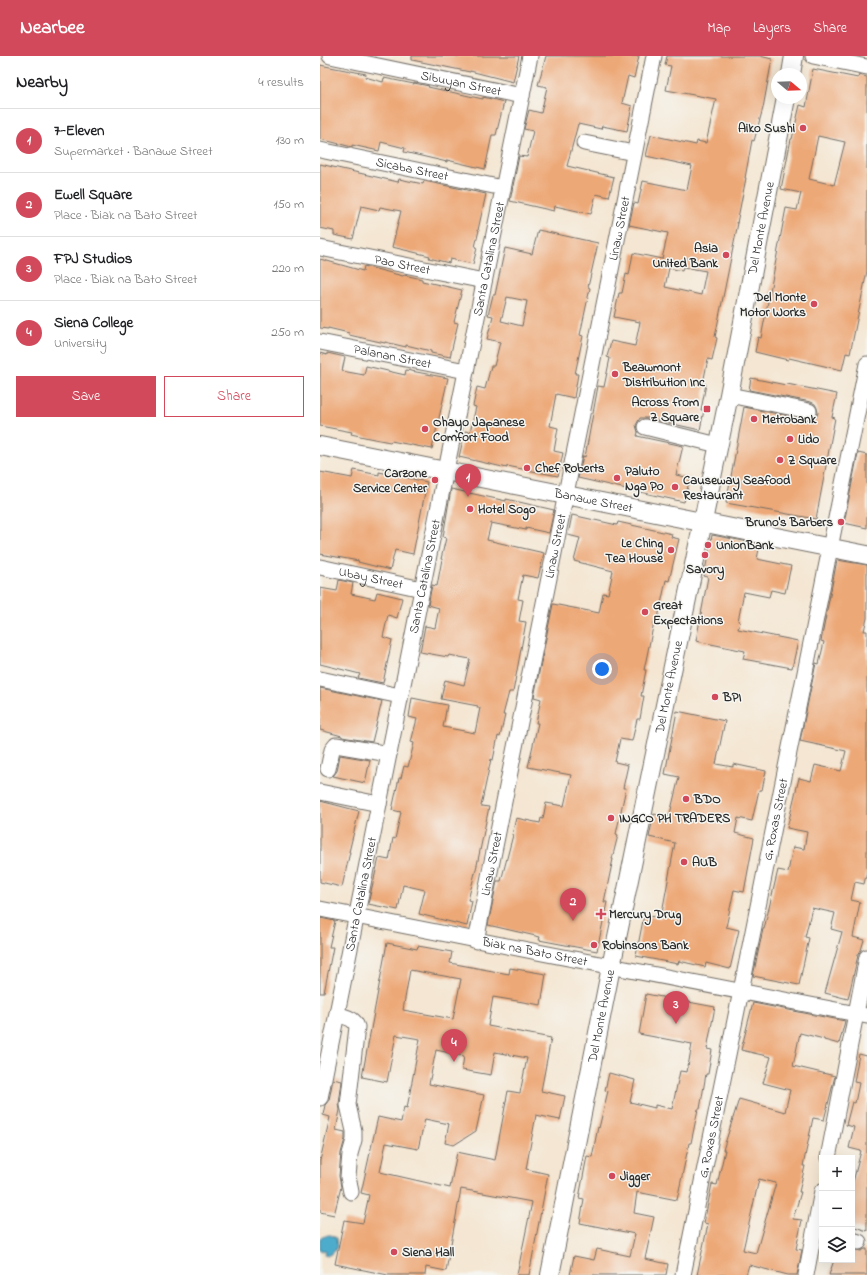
<!DOCTYPE html>
<html lang="en">
<head>
<meta charset="utf-8">
<style>
  body { margin:0; font-family:"Indie Flower",sans-serif; background:#f6f6f6; color:#202124 }
  .controls { position:absolute; right:12px; bottom:12px; display:grid; overflow:hidden; border-radius:0px; box-shadow:0 4px 16px #0002 }
  .controls button { width:36px; height:36px; display:grid; place-items:center; padding:0; border:0; border-bottom:1px solid #e0e0e0; background:#fff; color:#202124; font:20px sans-serif }
  .compass { position:absolute; left:451px; top:12px; width:36px; height:36px; border-radius:50%; background:#fff; box-shadow:0 4px 16px #0002; rotate:109deg }
  .you { position:absolute; left:282px; top:613px; width:14px; height:14px; margin:-10px; border:3px solid #fff; border-radius:50%; background:#1a73e8; box-shadow:0 0 0 6px #1a73e833 }
  .badge { display:grid; place-items:center; width:26px; height:26px; border-radius:50%; background:#d1495b; color:#fff; font-size:13px; font-weight:700 }
  .pin { position:absolute; translate:-50% -33px; filter:drop-shadow(0 1px 2px #0008) }
  .pin::after { content:''; position:absolute; top:21px; width:14px; height:12px; background:inherit; clip-path:polygon(0 0,100% 0,50% 100%) }
  .list { margin:0; padding:0; list-style:none }
  h2 { display:flex; justify-content:space-between; align-items:center; height:52px; margin:0; padding:0 16px; font-size:17px }
  h2 small { font-size:13px; font-weight:400; color:#757577 }
  .list li { display:grid; grid-template-columns:26px 1fr auto; gap:12px; align-items:center; box-sizing:border-box; height:64px; padding:0 16px; border-top:1px solid #e0e0e0 }
  .list b { display:block; font-size:15px; white-space:nowrap }
  .list p { margin:0; font-size:13px; white-space:nowrap; color:#757577 }
  .list em { font-size:13px; font-style:normal; color:#757577 }
  .actions { display:flex; gap:8px; padding:12px 16px }
  .actions a { flex:1; padding:9px 0; border:1px solid #d1495b; border-radius:0px; text-align:center; font-size:14px; color:#d1495b }
  .actions .main { background:#d1495b; color:#fff }
  .icon { flex:none; width:22px; height:22px; fill:none; stroke:currentColor; stroke-width:2; stroke-linecap:round; stroke-linejoin:round }
  .map { position:relative; flex:none; width:547px; height:1219px; overflow:hidden }
  header { display:flex; align-items:center; gap:24px; box-sizing:border-box; height:56px; padding:0 20px; background:#d1495b; color:#fff }
  header strong { font-size:19px }
  nav { display:flex; gap:22px; margin-inline-start:auto; font-size:14px }
  main { display:flex }
  aside { flex:1; background:#fff }
  .map>svg:first-child { display:block }
  .water { fill:#4daccc; stroke:#3c6c7c }
  .building { fill:#eda877; fill-rule:evenodd }
  .lines { fill:none; stroke-linecap:round; stroke-linejoin:round }
  .minor-casing { stroke:#716c65; stroke-width:17 }
  .major-casing { stroke:#716c65; stroke-width:20 }
  .minor { stroke:#fff; stroke-width:15 }
  .major { stroke:#fff; stroke-width:18 }
  .poi-dot { fill:#d1495b; stroke:#f6f6f2; stroke-width:1.5 }
  .labels { text-anchor:middle; dominant-baseline:central; stroke-width:3; stroke-linejoin:round; paint-order:stroke }
  .street-label { font-size:13px; fill:#2b2b2b; stroke:#f6f6f2 }
  .poi-label { font-size:13px; font-weight:bold; fill:#2b2b2b; stroke:#f6f6f2; text-anchor:start }
</style>
</head>
<body>
<header>
<strong>Nearbee</strong>
<nav><a>Map</a><a>Layers</a><a>Share</a></nav>
</header>
<main>
<aside>
<h2>Nearby<small>4 results</small></h2>
<ul class="list">
<li><span class="badge">1</span><div><b>7-Eleven</b><p>Supermarket · Banawe Street</p></div><em>130 m</em></li>
<li><span class="badge">2</span><div><b>Ewell Square</b><p>Place · Biak na Bato Street</p></div><em>150 m</em></li>
<li><span class="badge">3</span><div><b>FPJ Studios</b><p>Place · Biak na Bato Street</p></div><em>220 m</em></li>
<li><span class="badge">4</span><div><b>Siena College</b><p>University</p></div><em>250 m</em></li>
</ul>
<div class="actions"><a class="main">Save</a><a>Share</a></div>
</aside>
<div class="map">
<svg width="547" height="1219" viewBox="0 0 547 1219">
  <rect width="100%" height="100%" fill="#f6f6f2"/>
  <filter id="ink" filterUnits="userSpaceOnUse"><feTurbulence type="fractalNoise" baseFrequency=".025" numOctaves="2"/><feDisplacementMap in="SourceGraphic" scale="8" xChannelSelector="R" yChannelSelector="G"/><feConvolveMatrix kernelMatrix="1 2 1 2 8 2 1 2 1" color-interpolation-filters="sRGB"/></filter>
  <filter id="wash" filterUnits="userSpaceOnUse"><feTurbulence type="fractalNoise" baseFrequency=".012" numOctaves="4" result="noise"/><feDisplacementMap in="SourceGraphic" scale="16" xChannelSelector="R" yChannelSelector="G"/><feGaussianBlur stdDeviation="0.9" result="paint"/><feColorMatrix in="noise" values="0 0 0 0 0 0 0 0 0 0 0 0 0 0 0 0 0 1.4 0 .05"/><feComposite in="paint" operator="in"/></filter>
  <g filter="url(#wash)">
    <rect width="100%" height="100%" fill="#f4e6d2"/>
    <!-- water -->
    <path class="water" d="M8,1179H11L16,1182L17,1191L14,1196L7,1200L4,1198L5,1194L0,1195V1182Z"/>
    <g id="blocks">
      <!-- building -->
      <path class="building" d="M92,0H199L193,26L150,15V16L92,4Z
        M226,0H319L314,22L308,20L302,47L312,50L307,75L282,70L281,73L258,68L247,110L294,121L289,141L276,138L271,158L235,150L234,155L190,145L199,100L207,101L213,75L204,73L209,54L221,57L227,31L218,29Z
        M347,0H440L452,3L443,52L434,85L432,84L425,122H426L417,167H418L395,281L397,282L392,304L388,303L383,327L386,328L381,354H384L380,374L327,362H320L316,369L318,376L317,380L363,390L356,419L370,422L364,446L258,422L263,400L265,401L278,330L284,331L290,302L287,301L291,285L315,290L320,266L294,261L299,237H302L306,218L309,219L313,197L342,203L348,177L309,169L314,147L318,148L323,125L367,134L372,110L326,100L331,79L376,89L377,85L386,87L396,43L346,34L351,10L345,9ZM363,211L386,215L381,239L345,231L349,212L362,215Z
        M0,9L46,18L45,21L63,26L64,22L94,28V27L109,30L108,31L163,43V41L184,46L176,79H172L165,113L127,104V106L84,96L85,92L61,86L59,95L32,89V91L0,83Z
        M493,13L538,22L539,19L547,21V215L530,298L526,297L522,314L469,302L468,304L435,296L438,281L441,282L466,152L477,154L481,137L461,133L471,83H472L480,49L486,51ZM498,80L525,86L514,129L489,123Z
        M0,108L78,126L79,123L103,128L104,125L166,138L158,174H159L155,191L157,192L153,208L130,203L129,207L109,202L110,200L72,191L81,155L60,151L59,154L41,150L33,183L14,179V175L0,172Z
        M218,174L278,187L268,231L270,232L260,279L263,280L255,318H258L254,342L236,338L230,370L238,372L234,395L243,397L238,420L187,410V412L139,401L145,375L150,376L156,351L153,350L157,331L165,333L171,310H174L180,286L167,283L173,260L168,259L173,239H175L185,192L212,198ZM187,241L207,245L202,270L181,265Z
        M0,203L43,215L44,210L83,220L84,219L102,223V225L142,234L134,266L138,267L130,301L111,297V295L86,289V291L65,286V287L29,279V277L8,272V273L0,272Z
        M0,297L7,299V297L25,301L22,315L44,319L46,310L85,319L86,314L128,322L112,393L71,385L70,386L49,382L31,378L32,376L0,370Z
        M431,322L466,329L467,328L517,338L512,361L515,362L496,463L406,447L424,351L487,364L492,363L496,361L498,357L497,352L495,348L491,346L429,334Z
        M538,397L547,399V472L524,467Z
        M34,414L59,419V416L107,426L93,498L75,494L70,514L38,506L39,505L0,498V416L32,422Z
        M131,433L186,445V443L234,454L229,477L206,472V474L171,467L167,484L224,497L218,522L203,519L198,543L203,544L199,565L206,566L193,636H189L183,659H185L180,681L178,680L173,704L171,703L161,750L169,751L157,809L148,844L152,845L147,870L99,858L105,834L83,829L78,854L48,848L59,802L69,804L73,782L75,783L81,756L72,754L79,722H81L84,710L88,711L94,687L91,686L97,663L89,661L92,642L127,649L123,671L155,677L160,652H157L158,650L121,643L125,624L144,629L150,603L129,599L128,601L100,596L105,570L115,572L119,552L108,549L112,529L117,530L122,503H121L126,482L123,481Z
        M252,459L297,469L298,466L352,478L351,481L359,483L349,525L346,524L337,567L334,566L324,614H326L321,640H324L320,663H317L312,685L300,683L295,706L308,709L303,732H306L296,778L298,779L292,803H293L284,846H287L277,895L219,884L220,881L168,869L177,825H181L193,779H192L196,762L220,767L221,762L223,763L226,747L244,750L251,719L208,711L218,667H216L221,643L214,641L233,548L279,557L283,537L288,538L293,515L254,505L260,482L248,479Z
        M392,479L440,488L437,503L471,510L465,537L451,534L449,541L424,536L418,565L420,566L418,573L478,585L472,612L423,603L425,595L376,585L388,521L384,520Z
        M517,504L547,509V562L544,575H547V815L544,828L535,826L531,844L540,846L533,881L544,884L541,894L538,899L528,943L505,937L522,876L511,873L515,857L492,852L485,881L489,882L479,929L433,920L443,873H444L458,814L468,816L473,791L484,793L487,776L467,772L479,722L491,725L495,709L521,715L526,695L480,685L496,607L499,608L504,586L501,585Z
        M19,524L33,527L31,538L55,543L57,536L82,542L77,562L68,559L63,581L72,584L63,627L38,622L40,618L0,608V532L17,535Z
        M0,632L62,645L52,686L22,681V680L0,674Z
        M357,655L405,665L396,708L413,711V708L446,715L442,734H439L432,765L418,762L415,777L434,782L424,836L414,834L406,871L419,874L410,913L386,907L385,911L359,905L358,908L316,900L324,859L341,862L355,787L329,781L334,758L349,762L359,721L345,718Z
        M20,699L50,704L45,727L13,720L17,715Z
        M0,745L39,755L29,796H30L22,831L0,826Z
        M0,862L15,865L9,891H13L4,937H0Z
        M67,887L97,893L98,890L132,896L130,907L189,918L190,912L226,918L221,949L173,941L168,970L231,982L221,1035L245,1040L240,1064L216,1059L206,1113L228,1118L209,1219H197L212,1146L141,1133L126,1215L106,1211L105,1219H68L15,1208L24,1164L43,1167L49,1139L41,1137L58,1061L81,1066L84,1051L87,1052L100,983L76,979L67,1026L42,1021ZM90,914L141,923L133,963L83,954ZM116,994L144,1000L142,1014L171,1019L175,996L207,1002L200,1037L188,1035L175,1104L137,1096L130,1132L60,1116L66,1087L98,1093L105,1063L129,1068L125,1087L134,1089L156,1075L164,1039L109,1028Z
        M326,938L395,951L387,993L392,994L388,1018H386L380,1053H378L371,1087H369L357,1144L317,1136L314,1157L334,1161L325,1203L348,1208L346,1219H250L254,1200L274,1204L277,1193L310,1200L315,1178L260,1167L264,1143L259,1142L267,1100L272,1101L278,1071L279,1072L288,1035L285,1034L289,1017L315,1024L310,1046L335,1052V1049L352,1053L360,1015L367,1016L372,988L319,978Z
        M433,947L525,965L519,988L504,984V983L480,977L473,1010L515,1020L504,1064L493,1062L483,1110H485L479,1136H481L473,1163L482,1164L476,1193L482,1194L477,1219H468L429,1209L426,1219H377L388,1168L384,1167L392,1128L397,1129L405,1094H403L419,1043L465,1056L470,1034L443,1027L451,1001L421,994ZM439,1123L456,1127L436,1197L423,1194Z
        M539,998L547,1000V1175L532,1170V1130L541,1095L529,1092L534,1071L526,1069L532,1046L535,1047L539,1027L534,1026Z
        M13,1023L22,1025L19,1048L20,1054L16,1074L25,1076V1083L21,1097L19,1120L21,1131L14,1159L0,1156V1105L10,1061L3,1059L5,1049L9,1044Z
        M532,1193L541,1195L545,1193H547V1219H509L514,1204H532Z"/>
    </g>
  </g>
  <g filter="url(#ink)">
    <use href="#blocks" fill-opacity="0" stroke="#716c65" stroke-width="1"/>
    <g class="lines">
      <!-- minor casing -->
      <g class="minor-casing">
        <g id="minor">
          <path id="s1" d="M10,0L202,40"/>
          <path d="M493,0L547,11"/>
          <path d="M264,87L314,97"/>
          <path id="s2" d="M0,94L183,132"/>
          <path id="s3" d="M0,192L164,225"/>
          <path id="s4" d="M0,286L146,315"/>
          <path d="M409,339L489,355"/>
          <path d="M325,371L398,389"/>
          <path id="s5" d="M0,511L102,533"/>
          <path d="M0,623L80,640"/>
          <path d="M8,713L12,694L16,689L69,698"/>
          <path d="M0,736L59,748"/>
          <path id="s6" d="M0,853C182,890 365,924 547,960"/>
          <path id="s7" d="M156,885L334,0"/>
          <path d="M17,958C26,962 34,961 37,971L28,1049L34,1075V1084L30,1098L28,1121L31,1136"/>
          <path id="s8" d="M0,1042L121,439L210,0"/>
          <path d="M508,1102L547,901"/>
          <path d="M532,1184L539,1186"/>
          <path id="s9" d="M363,1219L421,935L547,308"/>
          <path d="M486,1219L502,1135"/>
        </g>
      </g>
      <!-- major casing -->
      <g class="major-casing">
        <g id="major">
          <path d="M471,18L474,0"/>
          <path id="s10" d="M0,390L547,499"/>
          <path id="s11" d="M230,1219L291,911L409,339L466,42"/>
        </g>
      </g>
      <!-- minor -->
      <use href="#minor" class="minor"/>
      <!-- major -->
      <use href="#major" class="major"/>
    </g>
  </g>
  <!-- markers -->
  <g class="poi-dot">
    <circle cx="483" cy="72" r="4"/>
    <circle cx="406" cy="199" r="4"/>
    <circle cx="494" cy="248" r="4"/>
    <circle cx="295" cy="318" r="4"/>
    <rect x="383" y="349" width="8" height="8" rx="2"/>
    <circle cx="434" cy="363" r="4"/>
    <circle cx="105" cy="373" r="4"/>
    <circle cx="470" cy="383" r="4"/>
    <circle cx="460" cy="404" r="4"/>
    <circle cx="207" cy="412" r="4"/>
    <circle cx="297" cy="422" r="4"/>
    <circle cx="115" cy="424" r="4"/>
    <circle cx="355" cy="431" r="4"/>
    <circle cx="150" cy="453" r="4"/>
    <circle cx="521" cy="466" r="4"/>
    <circle cx="388" cy="489" r="4"/>
    <circle cx="351" cy="494" r="4"/>
    <circle cx="385" cy="499" r="4"/>
    <circle cx="325" cy="556" r="4"/>
    <circle cx="395" cy="641" r="4"/>
    <circle cx="366" cy="743" r="4"/>
    <circle cx="291" cy="762" r="4"/>
    <circle cx="364" cy="806" r="4"/>
    <path d="M279 852h4v4h4v4h-4v4h-4v-4h-4v-4h4z"/>
    <circle cx="274" cy="889" r="4"/>
    <circle cx="292" cy="1120" r="4"/>
    <circle cx="74" cy="1196" r="4"/>
  </g>
  <g class="labels">
    <!-- street labels -->
    <g class="street-label">
      <text stroke="none"><textPath href="#s1" startOffset="134">Sibuyan Street</textPath></text>
      <text stroke="none"><textPath href="#s2" startOffset="94">Sicaba Street</textPath></text>
      <text stroke="none"><textPath href="#s7" startOffset="727">Linaw Street</textPath></text>
      <text stroke="none"><textPath href="#s11" startOffset="1068">Del Monte Avenue</textPath></text>
      <text stroke="none"><textPath href="#s8" startOffset="856">Santa Catalina Street</textPath></text>
      <text stroke="none"><textPath href="#s3" startOffset="84">Pao Street</textPath></text>
      <text stroke="none"><textPath href="#s4" startOffset="74">Palanan Street</textPath></text>
      <text stroke="none"><textPath href="#s10" startOffset="279">Banawe Street</textPath></text>
      <text stroke="none"><textPath href="#s7" startOffset="403">Linaw Street</textPath></text>
      <text stroke="none"><textPath href="#s8" startOffset="532">Santa Catalina Street</textPath></text>
      <text stroke="none"><textPath href="#s5" startOffset="52">Ubay Street</textPath></text>
      <text stroke="none"><textPath href="#s11" startOffset="600">Del Monte Avenue</textPath></text>
      <text stroke="none"><textPath href="#s9" startOffset="465">G. Roxas Street</textPath></text>
      <text stroke="none"><textPath href="#s7" startOffset="79">Linaw Street</textPath></text>
      <text stroke="none"><textPath href="#s8" startOffset="208">Santa Catalina Street</textPath></text>
      <text stroke="none"><textPath href="#s6" startOffset="219">Biak na Bato Street</textPath></text>
      <text stroke="none"><textPath href="#s11" startOffset="264">Del Monte Avenue</textPath></text>
      <text stroke="none"><textPath href="#s9" startOffset="141">G. Roxas Street</textPath></text>
    </g>
    <!-- poi labels -->
    <g class="poi-label">
      <text x="475" y="72" text-anchor="end">Aiko Sushi</text>
      <text x="398" y="192" text-anchor="end">Asia<tspan x="398" dy="15">United Bank</tspan></text>
      <text x="486" y="241" text-anchor="end">Del Monte<tspan x="486" dy="15">Motor Works</tspan></text>
      <text x="303" y="311">Beawmont<tspan x="303" dy="15">Distribution Inc</tspan></text>
      <text x="379" y="346" text-anchor="end">Across from<tspan x="379" dy="15">Z Square</tspan></text>
      <text x="442" y="363">Metrobank</text>
      <text x="113" y="366">Ohayo Japanese<tspan x="113" dy="15">Comfort Food</tspan></text>
      <text x="478" y="383">Lido</text>
      <text x="468" y="404">Z Square</text>
      <text x="215" y="412">Chef Roberts</text>
      <text x="305" y="415">Paluto<tspan x="305" dy="15">Nga Po</tspan></text>
      <text x="107" y="417" text-anchor="end">Carzone<tspan x="107" dy="15">Service Center</tspan></text>
      <text x="363" y="424">Causeway Seafood<tspan x="363" dy="15">Restaurant</tspan></text>
      <text x="158" y="453">Hotel Sogo</text>
      <text x="513" y="466" text-anchor="end">Bruno's Barbers</text>
      <text x="343" y="487" text-anchor="end">Le Ching<tspan x="343" dy="15">Tea House</tspan></text>
      <text x="396" y="489">UnionBank</text>
      <text x="385" y="513" text-anchor="middle">Savory</text>
      <text x="333" y="549">Great<tspan x="333" dy="15">Expectations</tspan></text>
      <text x="403" y="641">BPI</text>
      <text x="374" y="743">BDO</text>
      <text x="299" y="762">INGCO PH TRADERS</text>
      <text x="372" y="806">AUB</text>
      <text x="289" y="858">Mercury Drug</text>
      <text x="282" y="889">Robinsons Bank</text>
      <text x="300" y="1120">Jigger</text>
      <text x="82" y="1196">Siena Hall</text>
    </g>
  </g>
</svg>
<div class="controls">
<button>+</button>
<button>−</button>
<button><svg class="icon" aria-label="layers" viewBox="0 0 24 24"><path d="M12 4l9 5-9 5-9-5zM3 14l9 5 9-5"/></svg></button>
</div>
<svg class="compass" viewBox="-18 -18 36 36"><path d="M0-13l5 13h-10z" fill="#e53935"/><path d="M0 13l5-13h-10z" fill="#757577"/></svg>
<div class="you"></div>
<div class="pin badge" style="left:148px;top:441px">1</div>
<div class="pin badge" style="left:253px;top:865px">2</div>
<div class="pin badge" style="left:356px;top:968px">3</div>
<div class="pin badge" style="left:134px;top:1006px">4</div>
</div>
</main>
</body>
</html>
